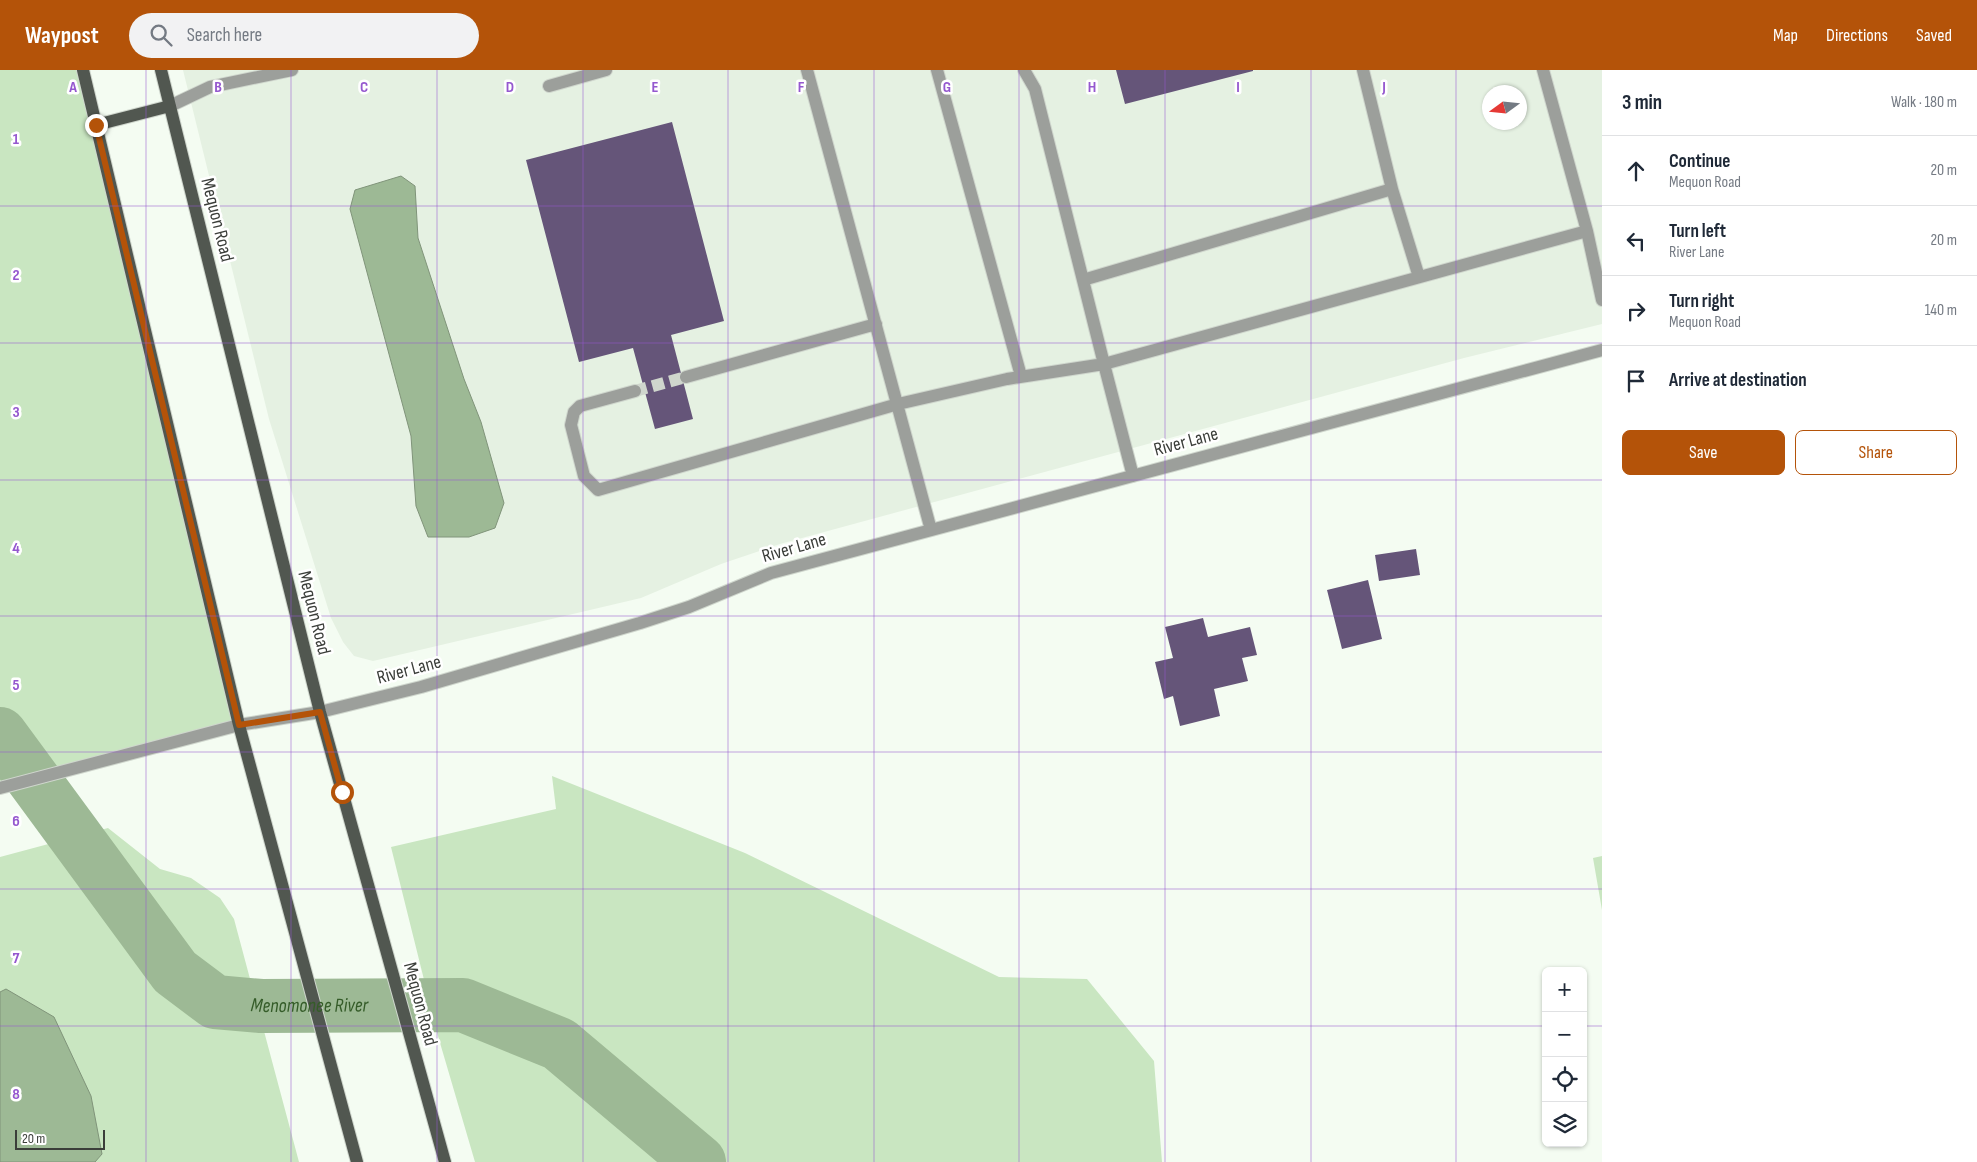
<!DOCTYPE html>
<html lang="en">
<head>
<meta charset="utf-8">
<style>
  body { margin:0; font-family:"Sofia Sans Condensed",sans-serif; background:#f2f2f3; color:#1f2937 }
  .controls { position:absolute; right:15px; bottom:15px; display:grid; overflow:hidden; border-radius:8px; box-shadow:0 1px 4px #0004 }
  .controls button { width:45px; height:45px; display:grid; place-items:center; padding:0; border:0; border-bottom:1px solid #e0e1e3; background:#fff; color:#1f2937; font:25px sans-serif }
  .compass { position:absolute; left:1482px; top:15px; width:45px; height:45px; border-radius:50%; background:#fff; box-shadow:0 1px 4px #0004; rotate:255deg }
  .scale { position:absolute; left:15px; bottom:12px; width:90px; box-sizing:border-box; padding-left:5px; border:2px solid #3b3e3a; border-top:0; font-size:14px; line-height:18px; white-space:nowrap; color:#3b3e3a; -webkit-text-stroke:4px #fff; paint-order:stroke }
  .stop { position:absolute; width:15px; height:15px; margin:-11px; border:4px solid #b45309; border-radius:50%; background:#fff }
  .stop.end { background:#b45309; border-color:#fff; box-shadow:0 1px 5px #0008 }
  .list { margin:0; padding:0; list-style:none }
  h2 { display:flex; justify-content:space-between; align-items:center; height:65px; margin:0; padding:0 20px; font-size:21px }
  h2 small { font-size:16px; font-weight:400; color:#747a83 }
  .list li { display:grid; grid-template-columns:32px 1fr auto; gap:15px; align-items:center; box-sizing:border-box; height:70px; padding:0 20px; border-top:1px solid #e0e1e3 }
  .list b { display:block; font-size:19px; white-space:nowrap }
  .list p { margin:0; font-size:16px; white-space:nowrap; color:#747a83 }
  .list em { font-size:16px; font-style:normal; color:#747a83 }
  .actions { display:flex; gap:10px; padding:15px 20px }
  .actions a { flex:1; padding:11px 0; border:1px solid #b45309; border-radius:8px; text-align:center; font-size:18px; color:#b45309 }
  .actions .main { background:#b45309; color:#fff }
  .icon { flex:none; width:28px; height:28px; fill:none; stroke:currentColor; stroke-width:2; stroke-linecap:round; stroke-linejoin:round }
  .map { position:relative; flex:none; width:1602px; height:1092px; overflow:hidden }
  header { display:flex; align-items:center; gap:30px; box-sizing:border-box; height:70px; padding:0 25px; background:#b45309; color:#fff }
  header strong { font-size:24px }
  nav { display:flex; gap:28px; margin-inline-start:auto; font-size:18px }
  .search { width:350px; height:45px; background:#f2f2f3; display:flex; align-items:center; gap:12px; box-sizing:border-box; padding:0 18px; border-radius:28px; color:#747a83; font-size:19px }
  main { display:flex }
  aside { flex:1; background:#fff }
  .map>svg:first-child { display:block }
  .built { fill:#e5f1e2; fill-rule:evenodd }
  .green { fill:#c9e6c1 }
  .water { fill:#9db995; stroke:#80947a }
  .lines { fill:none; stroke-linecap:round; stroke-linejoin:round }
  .river { stroke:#9db995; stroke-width:54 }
  .building { fill:#655579 }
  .minor-tunnel { stroke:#cfd6cd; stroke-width:12; stroke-dasharray:12 6; stroke-linecap:butt }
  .minor-casing { stroke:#cfd6cd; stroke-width:14 }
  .major-casing { stroke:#cfd6cd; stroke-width:14 }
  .minor { stroke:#9c9f9b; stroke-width:12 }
  .major { stroke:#515750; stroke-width:12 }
  .route { stroke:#b45309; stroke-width:6 }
  .grid { fill:none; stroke:#9558cf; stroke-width:1; stroke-opacity:0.55 }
  .labels { text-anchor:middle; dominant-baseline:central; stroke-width:5; stroke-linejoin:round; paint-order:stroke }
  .street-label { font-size:19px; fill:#3b3e3a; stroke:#fff }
  .water-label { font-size:20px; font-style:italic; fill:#355c29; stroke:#fff }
  .grid-label { font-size:16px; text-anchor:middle; font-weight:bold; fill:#9558cf; stroke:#fff; stroke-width:5; stroke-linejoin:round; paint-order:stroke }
</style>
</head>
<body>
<header>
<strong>Waypost</strong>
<div class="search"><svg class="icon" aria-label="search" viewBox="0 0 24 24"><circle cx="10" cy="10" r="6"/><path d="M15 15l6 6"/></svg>Search here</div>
<nav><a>Map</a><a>Directions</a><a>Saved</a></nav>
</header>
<main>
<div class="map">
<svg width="1602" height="1092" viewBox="0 0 1602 1092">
  <rect width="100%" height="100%" fill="#f4fcf2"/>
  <!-- built -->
  <path class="built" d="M183,0H1602V254L1464,288L780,474L721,494L641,528L373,591L354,586L343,572L331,548L269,349ZM1490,22H1520V52H1490Z"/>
  <!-- green -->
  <path class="green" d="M0,0H81L239,655L0,718Z
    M552,706L745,783L999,907L1087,909L1154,991L1162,1092H475L438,966L391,777L556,739Z
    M108,758L160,799L191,808L220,828L234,849L299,1092H0V787Z
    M1602,786V840L1593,788Z"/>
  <!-- water -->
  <path class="water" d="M401,106L415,116L418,168L464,309L481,352L504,433L495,458L469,467H428L416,436L411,366L350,139L355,120Z
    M6,919L54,947L91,1026L102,1084L95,1092H0V922Z"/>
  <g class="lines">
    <!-- river -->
    <path class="river" id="s1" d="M0,664L175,902L215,932L261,936L463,935L559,974L699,1092"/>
  </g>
  <!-- building -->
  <path class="building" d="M1116,0H1253V1L1125,34Z
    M672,52L724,251L671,265L693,349L655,359L633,278L579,292L526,90Z
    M1416,479L1420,505L1379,511L1375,485Z
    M1368,510L1382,569L1342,579L1327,520Z
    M1203,548L1208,567L1250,557L1257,585L1242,588L1248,611L1214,619L1220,646L1180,656L1173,626L1164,629L1155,592L1173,588L1165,557Z"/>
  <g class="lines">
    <!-- minor-tunnel -->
    <path class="minor-tunnel" d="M635,321L686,307"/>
    <!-- minor casing -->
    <g class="minor-casing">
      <path id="minor" d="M807,0L931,460
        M937,0L1021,306
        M1543,0L1587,161
        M549,16L606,0
        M170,36L210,17L292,0
        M1392,119L1419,207
        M1083,210L1392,119L1363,0
        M686,307L876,254
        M635,321L580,336L574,342L571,355L584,406L598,420L898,334L1007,309L1104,294L1035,19L1024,0
        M1133,406L1104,294L1587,161L1602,230
        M0,718L239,655L320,642L421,617L640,553L689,537L771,503L1602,280"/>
    </g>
    <!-- major casing -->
    <g class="major-casing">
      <path id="major" d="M83,0L239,655L357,1092
        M161,0L320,642L445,1092
        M96,55L170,36"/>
    </g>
    <!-- minor -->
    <use href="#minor" class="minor"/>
    <!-- major -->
    <use href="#major" class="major"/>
  </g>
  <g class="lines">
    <!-- route -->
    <path class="route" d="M96,55L239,655L320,642L342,722"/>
  </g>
  <!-- grid -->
  <path class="grid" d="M146,0V1092M291,0V1092M437,0V1092M583,0V1092M728,0V1092M874,0V1092M1019,0V1092M1165,0V1092M1311,0V1092M1456,0V1092M0,136H1602M0,273H1602M0,410H1602M0,546H1602M0,682H1602M0,819H1602M0,956H1546M1583,956H1602"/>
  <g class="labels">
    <!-- street labels -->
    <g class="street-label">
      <text transform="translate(217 150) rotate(76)">Mequon Road</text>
      <text transform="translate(1186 372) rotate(-15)">River Lane</text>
      <text transform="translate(794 478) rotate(-16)">River Lane</text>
      <text transform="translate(314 543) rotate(76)">Mequon Road</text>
      <text transform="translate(409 600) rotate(-15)">River Lane</text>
      <text transform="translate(420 934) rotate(75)">Mequon Road</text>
    </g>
    <!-- water labels -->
    <g class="water-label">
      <text stroke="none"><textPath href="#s1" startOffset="440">Menomonee River</textPath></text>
    </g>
  </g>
  <g class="grid-label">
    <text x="73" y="22">A</text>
    <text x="218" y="22">B</text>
    <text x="364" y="22">C</text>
    <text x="510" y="22">D</text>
    <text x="655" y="22">E</text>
    <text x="801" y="22">F</text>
    <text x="947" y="22">G</text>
    <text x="1092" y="22">H</text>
    <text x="1238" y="22">I</text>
    <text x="1384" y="22">J</text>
    <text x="16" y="74">1</text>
    <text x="16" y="210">2</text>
    <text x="16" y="347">3</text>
    <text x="16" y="483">4</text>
    <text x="16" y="620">5</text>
    <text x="16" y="756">6</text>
    <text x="16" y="893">7</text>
    <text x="16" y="1029">8</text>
  </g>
</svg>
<div class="controls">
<button>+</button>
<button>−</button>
<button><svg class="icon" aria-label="locate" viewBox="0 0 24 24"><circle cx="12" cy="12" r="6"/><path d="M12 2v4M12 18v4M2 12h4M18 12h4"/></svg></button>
<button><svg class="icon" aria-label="layers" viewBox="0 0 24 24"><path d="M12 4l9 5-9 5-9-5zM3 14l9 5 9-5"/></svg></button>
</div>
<svg class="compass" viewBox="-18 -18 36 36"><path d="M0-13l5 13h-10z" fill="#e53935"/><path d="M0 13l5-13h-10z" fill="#747a83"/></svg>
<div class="scale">20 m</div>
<div class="stop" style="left:342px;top:722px"></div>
<div class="stop end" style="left:96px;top:55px"></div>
</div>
<aside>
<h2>3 min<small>Walk · 180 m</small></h2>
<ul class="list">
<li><svg class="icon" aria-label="ahead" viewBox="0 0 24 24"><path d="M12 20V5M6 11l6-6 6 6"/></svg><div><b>Continue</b><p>Mequon Road</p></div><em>20 m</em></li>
<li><svg class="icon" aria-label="left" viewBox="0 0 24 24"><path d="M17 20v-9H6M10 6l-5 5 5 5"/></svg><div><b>Turn left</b><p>River Lane</p></div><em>20 m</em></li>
<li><svg class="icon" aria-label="right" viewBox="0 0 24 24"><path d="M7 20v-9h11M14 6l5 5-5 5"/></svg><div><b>Turn right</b><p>Mequon Road</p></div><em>140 m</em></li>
<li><svg class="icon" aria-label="arrive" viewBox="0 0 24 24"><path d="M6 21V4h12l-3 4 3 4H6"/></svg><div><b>Arrive at destination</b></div></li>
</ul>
<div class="actions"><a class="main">Save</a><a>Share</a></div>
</aside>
</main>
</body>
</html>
